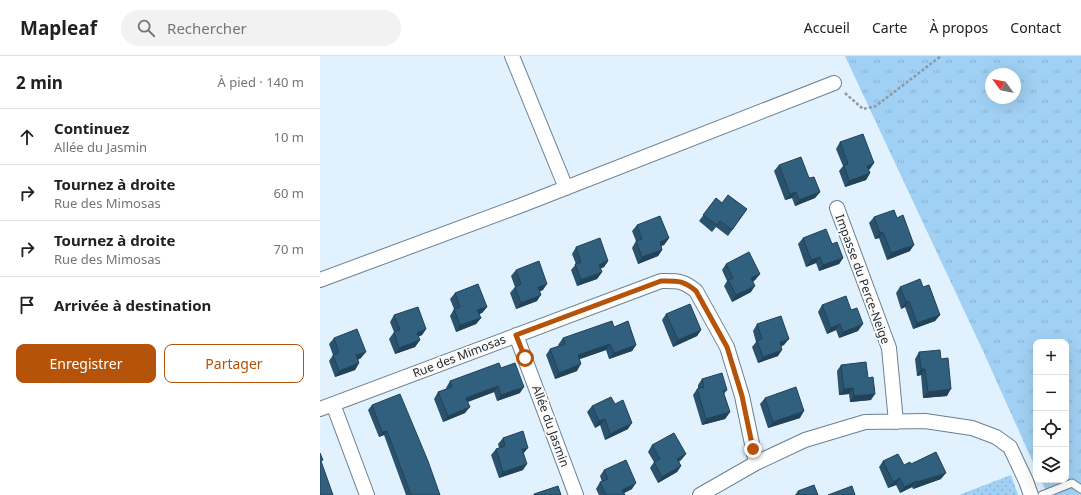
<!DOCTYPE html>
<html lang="fr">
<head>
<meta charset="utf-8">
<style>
  body { margin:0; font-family:"Noto Sans",sans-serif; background:#f2f2f2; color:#202124 }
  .controls { position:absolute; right:12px; bottom:12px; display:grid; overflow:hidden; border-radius:8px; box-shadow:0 4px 16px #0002 }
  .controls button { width:36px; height:36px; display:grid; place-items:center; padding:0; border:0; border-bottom:1px solid #e0e0e0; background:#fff; color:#202124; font:20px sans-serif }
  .compass { position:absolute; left:665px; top:12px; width:36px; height:36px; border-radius:50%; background:#fff; box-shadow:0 4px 16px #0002; rotate:303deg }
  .stop { position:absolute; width:12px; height:12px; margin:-9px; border:3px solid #b45309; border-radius:50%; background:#fff }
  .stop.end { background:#b45309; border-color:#fff; box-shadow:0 1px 4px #0008 }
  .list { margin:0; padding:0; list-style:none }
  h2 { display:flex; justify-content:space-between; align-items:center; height:52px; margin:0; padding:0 16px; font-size:17px }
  h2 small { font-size:13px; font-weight:400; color:#757577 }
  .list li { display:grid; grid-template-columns:26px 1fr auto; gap:12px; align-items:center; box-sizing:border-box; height:56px; padding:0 16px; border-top:1px solid #e0e0e0 }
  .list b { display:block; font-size:15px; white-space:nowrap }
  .list p { margin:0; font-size:13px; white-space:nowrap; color:#757577 }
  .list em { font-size:13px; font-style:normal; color:#757577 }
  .actions { display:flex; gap:8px; padding:12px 16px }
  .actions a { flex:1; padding:9px 0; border:1px solid #b45309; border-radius:8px; text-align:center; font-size:14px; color:#b45309 }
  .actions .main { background:#b45309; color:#fff }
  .icon { flex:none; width:22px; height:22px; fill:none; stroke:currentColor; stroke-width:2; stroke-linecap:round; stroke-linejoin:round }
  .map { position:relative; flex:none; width:761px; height:439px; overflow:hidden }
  header { display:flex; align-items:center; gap:24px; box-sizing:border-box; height:56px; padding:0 20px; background:#fff; border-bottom:1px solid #e0e0e0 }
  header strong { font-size:19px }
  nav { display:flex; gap:22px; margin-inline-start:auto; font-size:14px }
  .search { width:280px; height:36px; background:#f2f2f2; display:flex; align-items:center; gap:10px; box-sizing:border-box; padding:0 14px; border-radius:22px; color:#757577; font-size:15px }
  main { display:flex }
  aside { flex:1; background:#fff }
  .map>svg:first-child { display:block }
  .grass { fill:url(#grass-tufts); fill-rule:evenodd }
  .park { fill:url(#park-dots) }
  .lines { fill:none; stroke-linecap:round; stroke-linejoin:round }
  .lane-casing { stroke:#6d7f8d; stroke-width:9 }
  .street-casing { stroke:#6d7f8d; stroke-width:16 }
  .path { stroke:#8d9aa4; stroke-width:2.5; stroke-dasharray:3 2; stroke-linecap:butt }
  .lane { stroke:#fff; stroke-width:7 }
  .street { stroke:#fff; stroke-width:14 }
  .wall { fill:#2a526c }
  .shaded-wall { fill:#224258 }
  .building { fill:#315f7e; stroke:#224258 }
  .route { stroke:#b45309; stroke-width:5 }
  .labels { text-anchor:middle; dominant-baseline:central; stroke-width:4; stroke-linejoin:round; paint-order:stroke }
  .street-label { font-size:12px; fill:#1d242a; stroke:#fcfcfc }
</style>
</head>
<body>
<header>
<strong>Mapleaf</strong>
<div class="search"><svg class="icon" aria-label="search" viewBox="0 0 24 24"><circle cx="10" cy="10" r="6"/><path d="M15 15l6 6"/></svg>Rechercher</div>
<nav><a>Accueil</a><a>Carte</a><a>À propos</a><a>Contact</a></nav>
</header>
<main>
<aside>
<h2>2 min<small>À pied · 140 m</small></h2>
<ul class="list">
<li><svg class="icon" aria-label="ahead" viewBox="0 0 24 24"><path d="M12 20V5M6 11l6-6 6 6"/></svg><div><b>Continuez</b><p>Allée du Jasmin</p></div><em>10 m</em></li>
<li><svg class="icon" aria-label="right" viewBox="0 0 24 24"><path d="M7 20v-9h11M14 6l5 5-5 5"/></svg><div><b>Tournez à droite</b><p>Rue des Mimosas</p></div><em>60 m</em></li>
<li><svg class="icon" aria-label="right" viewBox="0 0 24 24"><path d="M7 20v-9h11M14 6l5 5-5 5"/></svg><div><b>Tournez à droite</b><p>Rue des Mimosas</p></div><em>70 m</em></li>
<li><svg class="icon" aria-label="arrive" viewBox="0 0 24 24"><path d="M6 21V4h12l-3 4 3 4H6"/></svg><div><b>Arrivée à destination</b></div></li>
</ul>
<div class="actions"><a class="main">Enregistrer</a><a>Partager</a></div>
</aside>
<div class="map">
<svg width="761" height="439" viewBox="0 0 761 439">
  <defs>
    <pattern id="grass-tufts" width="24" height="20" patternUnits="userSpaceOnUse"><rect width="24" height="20" fill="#a0d0f3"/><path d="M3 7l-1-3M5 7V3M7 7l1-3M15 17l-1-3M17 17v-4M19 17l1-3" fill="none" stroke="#89b2d0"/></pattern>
    <pattern id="park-dots" width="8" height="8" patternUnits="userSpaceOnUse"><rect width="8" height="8" fill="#a0d0f3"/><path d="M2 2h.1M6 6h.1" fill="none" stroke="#89b2d0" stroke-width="1.8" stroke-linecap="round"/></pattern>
  </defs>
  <rect width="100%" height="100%" fill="#e1f2fe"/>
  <!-- grass -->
  <path class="grass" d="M525,0H761V439H728L721,424H746V286H716V413L663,295ZM671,18H695V42H671Z"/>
  <!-- park -->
  <path class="park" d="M691,419L698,439H639Z"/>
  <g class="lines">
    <!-- lane casing -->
    <g class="lane-casing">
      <path id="lane" d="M722,439L752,427L761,433"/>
    </g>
    <!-- street casing -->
    <g class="street-casing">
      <path id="street" d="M192,0L246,132
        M517,152L569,292L576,366
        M0,224L202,149L514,27
        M196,279L256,439
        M13,348L47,439
        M0,353L341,225C357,225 363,224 376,235L407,291L422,340L436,407
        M380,439L436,407L485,384L545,366L605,365L652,372L676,381L690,391L706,425L711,439"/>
    </g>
    <!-- path -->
    <path class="path" d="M525,37L543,53L556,50L621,0"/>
    <!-- lane -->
    <use href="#lane" class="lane"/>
    <!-- street -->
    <use href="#street" class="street"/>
  </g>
  <!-- wall -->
  <path class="wall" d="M520,86L550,113L548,114L550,117L546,124L525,131L519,115L523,110L516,93Z
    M459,109L489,122L500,136L495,142L475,150L472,142L465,144L454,115Z
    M396,142L402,147L427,153L408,180L396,171L392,176L379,165Z
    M554,161L577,162L590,195L567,204L559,182L555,183L549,167Z
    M317,169L349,182L344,189L341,190L342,194L338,200L318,208L312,192L316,185L312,175Z
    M483,182L512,188L523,202L519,208L499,215L496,207L486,211L478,188Z
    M256,191L288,205L284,211L280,213L282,216L277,223L257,230L251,214L256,208L252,198Z
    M406,208L440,218L435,224L433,226L431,236L412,246L404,230L407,225L402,214Z
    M196,214L223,234L220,235L217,245L196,253L190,237L195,231L191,220Z
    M580,231H603L620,259L615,265L593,273L585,251L581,253L576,237Z
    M135,237L167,251L162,257L159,258L161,262L156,268L136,276L130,260L134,253L130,243Z
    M502,249L538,275L519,282L516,274L507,278L498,256Z
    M346,258L381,274L377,280L353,291L342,264Z
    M74,259L106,273L102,279L98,281L100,284L95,291L75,298L69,283L74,276L70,266Z
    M437,268L464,289L461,290L458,300L438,307L432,291L436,286L433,275Z
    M294,271L316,289L312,295L289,303L286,294L260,303L257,315L235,323L226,299L230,293L239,290L238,289L243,282Z
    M14,282L41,302L38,304L39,307L35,314L15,321L9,305L13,299L9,288Z
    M599,296L627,340L603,342L601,319L597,320L595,303Z
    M521,309L551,344L530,346L529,338L519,339L517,315Z
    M181,312L200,337L177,345L174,336L148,346L145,357L123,366L114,343L118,336L126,333V332L130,325Z
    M382,323L407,334L404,338L410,356L405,363L382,369L373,339L377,333H378V329Z
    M445,342L480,362L448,372L440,348Z
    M52,349L120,439H86L64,379L59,381L48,354Z
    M272,350L308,373L285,384L280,369L275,372L267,356Z
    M183,382L204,397L203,414L179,422L171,399L176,393L179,392L178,388Z
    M332,389L366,398L361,404L359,406L361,410L357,416L338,427L330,412L334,406L328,396Z
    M563,405L584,409L591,408L621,423L593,433L592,431L580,437L576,429L568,432L559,411Z
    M284,414L312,433L304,437V439H279L276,433L280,426H282L280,420Z
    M478,435L498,439H475Z"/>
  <!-- shaded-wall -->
  <path class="shaded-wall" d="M554,107L550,113L543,116L547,110Z
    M550,117L546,124L525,131L529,125Z
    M476,136L472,142L465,144L470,138Z
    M500,136L495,142L475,150L479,144Z
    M563,176L559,182L555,183L560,177Z
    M349,182L344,189L335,192L340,186Z
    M594,189L590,195L567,204L571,197Z
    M342,194L338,200L318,208L322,201Z
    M500,201L496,207L486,211L491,204Z
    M523,202L519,208L499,215L503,209Z
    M288,205L284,211L274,215L279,209Z
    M282,216L277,223L257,230L261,224Z
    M440,218L435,224L426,229L431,222Z
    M227,228L223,234L214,238L218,231Z
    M435,230L431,236L412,246L416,239Z
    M221,239L217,245L196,253L201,247Z
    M589,245L585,251L581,253L586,246Z
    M167,251L162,257L153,260L157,254Z
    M620,259L615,265L593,273L597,267Z
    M161,262L156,268L136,276L140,269Z
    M520,268L516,274L507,278L511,272Z
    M543,268L538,275L519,282L523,276Z
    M106,273L102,279L93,283L97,277Z
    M381,274L377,280L353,291L358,284Z
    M469,283L464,289L455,293L460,286Z
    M100,284L95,291L75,298L79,292Z
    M290,288L286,294L254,305L258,299Z
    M316,289L312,295L289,303L294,297Z
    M462,294L458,300L438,307L443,301Z
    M46,296L41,302L32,306L36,299Z
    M39,307L35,314L15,321L19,315Z
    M261,308L257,315L235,323L239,317Z
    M601,313H605L601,319L597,320Z
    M178,330L174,336L142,348L146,342Z
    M204,331L200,337L177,345L181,339Z
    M533,332L529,338L519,339L524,333Z
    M631,333L627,340L603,342L608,336Z
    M555,338L551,344L530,346L534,340Z
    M150,351L145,357L123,366L128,360Z
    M484,355L480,362L448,372L453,366Z
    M410,356L405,363L382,369L386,363Z
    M285,363L280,369L275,372L279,365Z
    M312,367L308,373L285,384L290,378Z
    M67,375L64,379L59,381L62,376Z
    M208,392L203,398L202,393Z
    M366,398L361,404L353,409L357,403Z
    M207,408L203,414L179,422L183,416Z
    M361,410L357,416L338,427L342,421Z
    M626,417L621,423L593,433L597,426Z
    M580,422L576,429L568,432L573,426Z
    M597,425L592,431L580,437L584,431Z
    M316,427L312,433L300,439L302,434Z"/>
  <!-- building -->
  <path class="building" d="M543,78L554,107L547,110L550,117L529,125L524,109L528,108L520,86Z
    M481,101L489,122L494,121L500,136L479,144L476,136L470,138L459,109Z
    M408,139L427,153L412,174L400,165L397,169L383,159L396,142L402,147Z
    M574,154L577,162L583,159L594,189L571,197L563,176L560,177L554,161Z
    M340,160L349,182L340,186L342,194L322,201L316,185L322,183L317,169Z
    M506,173L512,188L517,186L523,202L503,209L500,201L491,204L483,182Z
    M280,182L288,205L279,209L282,216L261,224L255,208L261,206L256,191Z
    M429,196L440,218L431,222L435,230L416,239L408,224L413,222L406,208Z
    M219,205L227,228L218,231L221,239L201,247L195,231L201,228L196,214Z
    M600,223L603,231L609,229L620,259L597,267L589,245L586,246L580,231Z
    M158,228L167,251L157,254L161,262L140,269L134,253L140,251L135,237Z
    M526,240L531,254L537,252L543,268L523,276L520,268L511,272L502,249Z
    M370,248L381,274L358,284L346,258Z
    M98,251L106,273L97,277L100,284L79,292L74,276L80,274L74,259Z
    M461,260L469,283L460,286L462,294L443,301L437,285L442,283L437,268Z
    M292,265L294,271L308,265L316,289L294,297L290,288L258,299L261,308L239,317L230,293L245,288L243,282Z
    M37,273L46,296L36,299L39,307L19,315L13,299L19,297L14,282Z
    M620,294L621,303L628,302L631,333L608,336L605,313H601L599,296Z
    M546,306L548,322L553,321L555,338L534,340L533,332L524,333L521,309Z
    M179,307L181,312L195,307L204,331L181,339L178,330L146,342L150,351L128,360L118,336L132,331L130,325Z
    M402,317L407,334L403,335L410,356L386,363L377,333L384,331L382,323Z
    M476,331L484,355L453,366L445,342Z
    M80,338L108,405L120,439H91L67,375L62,376L52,349Z
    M291,341L295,348L303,344L312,367L290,378L285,363L279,365L272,350Z
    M203,375L208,392L202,393L207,408L183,416L176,393L185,390L183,382Z
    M354,377L366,398L357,403L361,410L342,421L334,406L340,403L332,389Z
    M616,396L626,417L597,426V425L584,431L580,422L573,426L563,405L578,398L584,409L590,406L591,408Z
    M0,397L3,404L1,405L13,439H0Z
    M306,404L316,427L302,434L305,439H286L280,426L288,423L284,414Z
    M494,429L498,439H479L478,435Z
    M238,430L241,439H214V438Z
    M532,430L535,439H508Z"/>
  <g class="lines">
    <!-- route -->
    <path class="route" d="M205,302L196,279L341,225C357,225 363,224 376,235L407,291L422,340L433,393"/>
  </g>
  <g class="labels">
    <!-- street labels -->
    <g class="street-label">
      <text transform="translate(543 223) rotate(70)">Impasse du Perce-Neige</text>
      <text transform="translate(139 300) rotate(-21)">Rue des Mimosas</text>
      <text transform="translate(231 370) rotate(70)">Allée du Jasmin</text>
    </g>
  </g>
</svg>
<div class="controls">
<button>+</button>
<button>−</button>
<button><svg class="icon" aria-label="locate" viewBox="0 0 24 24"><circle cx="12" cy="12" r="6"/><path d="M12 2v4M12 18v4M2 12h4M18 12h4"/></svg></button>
<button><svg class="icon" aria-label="layers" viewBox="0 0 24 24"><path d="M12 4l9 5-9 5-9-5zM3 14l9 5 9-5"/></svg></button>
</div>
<svg class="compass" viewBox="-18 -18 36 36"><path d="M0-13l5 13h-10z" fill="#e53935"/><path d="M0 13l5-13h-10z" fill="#757577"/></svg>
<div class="stop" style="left:205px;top:302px"></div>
<div class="stop end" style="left:433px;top:393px"></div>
</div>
</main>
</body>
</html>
